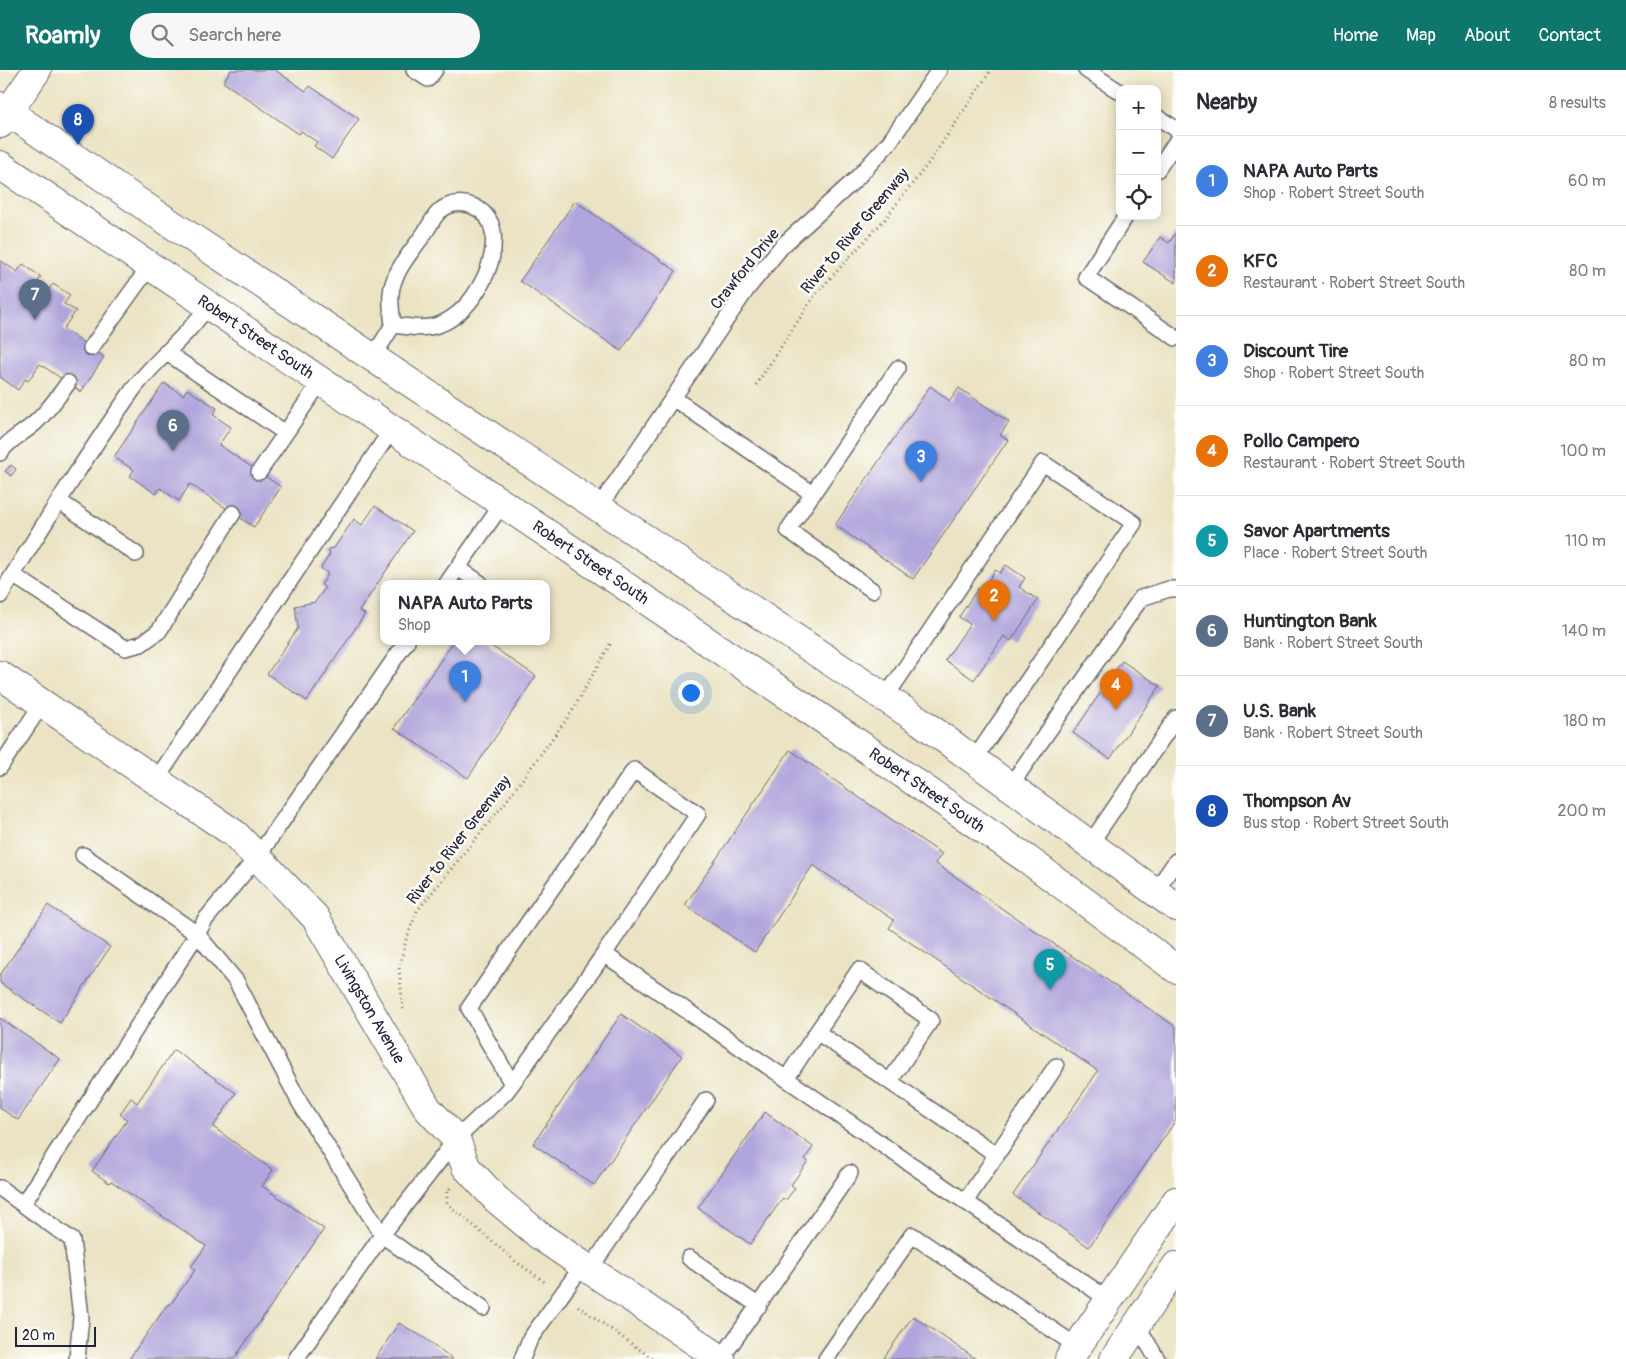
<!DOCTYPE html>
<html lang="en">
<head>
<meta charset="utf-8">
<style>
  body { margin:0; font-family:Pangolin,sans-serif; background:#f7f7f7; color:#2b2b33 }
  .controls { position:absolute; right:15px; top:15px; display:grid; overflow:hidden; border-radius:10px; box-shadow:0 2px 12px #0003 }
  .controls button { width:45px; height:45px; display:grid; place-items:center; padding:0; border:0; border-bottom:1px solid #e1e1e2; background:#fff; color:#2b2b33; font:25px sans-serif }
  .scale { position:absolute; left:15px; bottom:12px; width:81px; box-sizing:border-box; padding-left:5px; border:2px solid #22223b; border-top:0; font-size:14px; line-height:18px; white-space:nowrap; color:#22223b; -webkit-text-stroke:4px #fdfcf7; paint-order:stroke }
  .you { position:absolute; left:690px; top:622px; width:18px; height:18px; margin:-12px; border:4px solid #fff; border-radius:50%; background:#1a73e8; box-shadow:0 0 0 8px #1a73e833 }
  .badge { display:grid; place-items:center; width:32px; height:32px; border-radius:50%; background:#0f766e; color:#fff; font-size:16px; font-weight:700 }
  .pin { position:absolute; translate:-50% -41px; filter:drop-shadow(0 1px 2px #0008) }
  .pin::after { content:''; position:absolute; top:26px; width:18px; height:15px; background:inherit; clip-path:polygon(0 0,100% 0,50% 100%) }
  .popup { position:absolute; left:380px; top:510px; width:170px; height:65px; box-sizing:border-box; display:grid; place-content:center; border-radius:10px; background:#fff; filter:drop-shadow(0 1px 4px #0005); font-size:16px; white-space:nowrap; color:#7c7c81 }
  .popup b { font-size:19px; color:#2b2b33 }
  .popup::after { content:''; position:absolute; left:50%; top:100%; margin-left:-10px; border:10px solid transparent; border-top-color:#fff }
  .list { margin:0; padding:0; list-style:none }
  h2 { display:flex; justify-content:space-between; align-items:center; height:65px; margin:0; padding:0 20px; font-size:21px }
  h2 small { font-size:16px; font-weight:400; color:#7c7c81 }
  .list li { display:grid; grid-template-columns:32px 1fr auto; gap:15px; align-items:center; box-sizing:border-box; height:90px; padding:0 20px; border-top:1px solid #e1e1e2 }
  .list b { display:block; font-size:19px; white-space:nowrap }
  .list p { margin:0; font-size:16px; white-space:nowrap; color:#7c7c81 }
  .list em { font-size:16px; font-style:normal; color:#7c7c81 }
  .icon { flex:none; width:28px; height:28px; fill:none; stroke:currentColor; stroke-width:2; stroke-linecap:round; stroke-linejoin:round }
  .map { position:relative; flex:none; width:1176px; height:1289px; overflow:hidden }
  header { display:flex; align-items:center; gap:30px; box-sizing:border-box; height:70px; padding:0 25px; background:#0f766e; color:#fff }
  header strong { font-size:24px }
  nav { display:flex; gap:28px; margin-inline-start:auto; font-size:18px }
  .search { width:350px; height:45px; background:#f7f7f7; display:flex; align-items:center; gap:12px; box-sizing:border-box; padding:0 18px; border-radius:28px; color:#7c7c81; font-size:19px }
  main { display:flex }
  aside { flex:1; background:#fff }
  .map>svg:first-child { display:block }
  .building { fill:#b0a5dc }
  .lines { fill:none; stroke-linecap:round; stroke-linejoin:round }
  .lane-casing { stroke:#68666b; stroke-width:18 }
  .street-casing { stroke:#68666b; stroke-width:30 }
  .secondary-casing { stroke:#68666b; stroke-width:30 }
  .path { stroke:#68666b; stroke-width:3; stroke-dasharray:1 4; stroke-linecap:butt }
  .lane { stroke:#fff; stroke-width:15 }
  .street { stroke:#fff; stroke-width:28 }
  .secondary { stroke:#fff; stroke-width:28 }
  .labels { text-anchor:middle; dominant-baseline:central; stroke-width:5; stroke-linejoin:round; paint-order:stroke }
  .street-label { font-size:16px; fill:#22223b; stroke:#fdfcf7 }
</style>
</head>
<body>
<header>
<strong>Roamly</strong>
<div class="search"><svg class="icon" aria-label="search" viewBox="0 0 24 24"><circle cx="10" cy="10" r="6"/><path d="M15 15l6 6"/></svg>Search here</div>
<nav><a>Home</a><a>Map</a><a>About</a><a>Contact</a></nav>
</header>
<main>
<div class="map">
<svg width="1176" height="1289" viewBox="0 0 1176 1289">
  <rect width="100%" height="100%" fill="#fdfcf7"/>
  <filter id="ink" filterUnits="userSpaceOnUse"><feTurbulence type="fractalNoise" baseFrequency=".02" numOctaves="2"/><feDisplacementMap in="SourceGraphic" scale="10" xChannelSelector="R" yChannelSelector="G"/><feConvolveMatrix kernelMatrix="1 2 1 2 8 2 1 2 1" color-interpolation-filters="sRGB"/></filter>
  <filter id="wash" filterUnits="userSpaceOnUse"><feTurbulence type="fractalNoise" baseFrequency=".0096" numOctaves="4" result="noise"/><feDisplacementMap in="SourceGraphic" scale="20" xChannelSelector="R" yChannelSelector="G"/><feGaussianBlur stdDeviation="1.12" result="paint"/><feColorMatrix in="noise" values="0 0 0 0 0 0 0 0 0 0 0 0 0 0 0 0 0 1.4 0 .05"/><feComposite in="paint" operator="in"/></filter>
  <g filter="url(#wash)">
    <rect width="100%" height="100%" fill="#ebe3c3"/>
    <g id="blocks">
      <!-- building -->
      <path class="building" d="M231,0H275L306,21L310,16L359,49L332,89L314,76L317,72L301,61L299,64L223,12Z
        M575,131L676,201L621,281L520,211Z
        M1176,162V213L1143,192L1160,167L1169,173Z
        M0,190L17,202L23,194L41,207L37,213L48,220L53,214L70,225L64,234L76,241L63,259L104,287L81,322L40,294L28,311L25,309L18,320L0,307Z
        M164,313L183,325L187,319L217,338L213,345L231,357L219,375L281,417L254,457L190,414L179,431L160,418L156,424L130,406L134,400L114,387Z
        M930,316L950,331L959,318L1009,352L1000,365L1008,370L913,509L835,455Z
        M11,395L16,399L11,406L5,401Z
        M375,436L413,461L359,541L365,544L307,631L267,604L298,558L295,536L315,532L325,518L321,515L328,504L321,498L330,484L328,479L334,478L354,449L362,455Z
        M1006,495L1025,508L1019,517L1038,530L1011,571L1004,566L974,610L945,590L970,554L959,547L978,518L982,521L995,500L1000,503Z
        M454,571H484L536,606L468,708L394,658Z
        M1122,591L1160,616L1110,689L1073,663Z
        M790,680L942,784L935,793L1176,957V1050L1089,1177L1013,1125L1098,1001L889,858L894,850L813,795L755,882L685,835Z
        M48,835L110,877L60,953L0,913V905Z
        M621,944L682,986L594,1115L533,1074Z
        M0,948L60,989L18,1050L0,1038Z
        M174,980L236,1023L213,1057L273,1100L262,1116L324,1159L234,1289H129L168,1234L170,1235L195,1200L191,1197L206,1176L111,1111L109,1113L92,1101L127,1050L120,1044L131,1028L137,1033Z
        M765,1042L813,1077L805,1089L808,1091L791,1115L795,1118L786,1130L783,1128L750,1174L698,1138Z
        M913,1246L976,1289H883Z
        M399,1253L423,1267L453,1289H375Z"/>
    </g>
  </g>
  <g filter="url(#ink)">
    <use href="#blocks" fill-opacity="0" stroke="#68666b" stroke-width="1"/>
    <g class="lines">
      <!-- lane casing -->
      <g class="lane-casing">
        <path id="lane" d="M414,0L428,9L435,0
          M1086,0L1120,22
          M1157,47L1176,59
          M1157,100L1176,72
          M1126,146L1086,207L1176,268
          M91,278L150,196
          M166,282L284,362
          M373,287L393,255C410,257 429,261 445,252C474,237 497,195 493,162C490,138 461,125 441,140C435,144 430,155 426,161C414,179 392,202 391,224C390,234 392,245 393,255
          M673,328L813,424
          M0,383C9,369 23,364 35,353C48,341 58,327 68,313
          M259,402L321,311
          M59,431L136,484
          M599,437L747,219L782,176L856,109L888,74L939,0
          M458,498L480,513
          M13,505L125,578L141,574L159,561L233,443
          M447,513L503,433
          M872,520L788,460L898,298
          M0,526C42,457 85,387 132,321C155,289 187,268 208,235
          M885,628L1043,393L1134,453L974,690
          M0,697L42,634
          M156,710L392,359
          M1010,716L1141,528L1169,519H1176
          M1090,774L1176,648
          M1155,822L1176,791
          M604,884L1109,1230
          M817,962L859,900L931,950L890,1011
          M786,1009L817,962L997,1085
          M0,1118L72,1170L81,1247L77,1289
          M965,1132L1056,996
          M23,1134L197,864L83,785
          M689,1188L759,1236
          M590,1199L706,1030
          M483,1238L382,1165L456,1069L505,1023L512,1014L604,884L698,744L634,700L469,938L512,1014
          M1137,1255L1157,1289
          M296,1289L382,1165L300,1033L236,911L197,864L205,850L258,786L407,571
          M522,1289L530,1269L583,1195
          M721,1289L850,1103
          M826,1289L912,1165L1078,1277"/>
      </g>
      <!-- street casing -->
      <g class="street-casing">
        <g id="street">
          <path id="s1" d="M0,605L235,764L315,847L428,1039L456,1069L466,1097L496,1129L540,1166L721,1289"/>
        </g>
      </g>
      <!-- secondary casing -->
      <g class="secondary-casing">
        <g id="secondary">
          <path d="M0,36L143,135L920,651L1176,837"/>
          <path d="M0,54L37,0"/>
          <path id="s2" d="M0,95L827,652L1027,789L1176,899"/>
          <path d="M1069,1289L1176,1131"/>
          <path d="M1114,1289L1176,1196"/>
        </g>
      </g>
      <!-- path -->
      <path class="path" d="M756,315L815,225L885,149L930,91L991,0
        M403,939L399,898L406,870L417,841L505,733L571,643L612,571
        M450,1118L447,1122V1133L515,1191L545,1212
        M578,1236L653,1289"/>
      <!-- lane -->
      <use href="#lane" class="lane"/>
      <!-- street -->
      <use href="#street" class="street"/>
      <!-- secondary -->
      <use href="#secondary" class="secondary"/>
    </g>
  </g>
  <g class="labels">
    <!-- street labels -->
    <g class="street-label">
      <text transform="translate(855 161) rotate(-50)">River to River Greenway</text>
      <text transform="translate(745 199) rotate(-51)">Crawford Drive</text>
      <text stroke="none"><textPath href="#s2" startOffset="308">Robert Street South</textPath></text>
      <text stroke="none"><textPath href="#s2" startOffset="712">Robert Street South</textPath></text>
      <text stroke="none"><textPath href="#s2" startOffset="1118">Robert Street South</textPath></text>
      <text transform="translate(459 770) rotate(-52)">River to River Greenway</text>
      <text stroke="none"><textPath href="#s1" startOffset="506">Livingston Avenue</textPath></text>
    </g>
  </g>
</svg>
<div class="controls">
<button>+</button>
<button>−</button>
<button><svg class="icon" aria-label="locate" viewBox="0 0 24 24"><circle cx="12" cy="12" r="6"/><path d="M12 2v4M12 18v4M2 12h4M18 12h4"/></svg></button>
</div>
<div class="scale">20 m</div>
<div class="you"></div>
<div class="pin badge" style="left:465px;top:632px;background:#3f7fe0">1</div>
<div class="popup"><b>NAPA Auto Parts</b>Shop</div>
<div class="pin badge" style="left:994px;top:551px;background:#e8710a">2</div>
<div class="pin badge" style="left:921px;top:412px;background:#3f7fe0">3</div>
<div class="pin badge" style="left:1116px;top:640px;background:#e8710a">4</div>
<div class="pin badge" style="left:1050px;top:920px;background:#0f9aa8">5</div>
<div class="pin badge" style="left:173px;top:381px;background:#5c6f8a">6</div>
<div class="pin badge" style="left:35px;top:250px;background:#5c6f8a">7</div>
<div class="pin badge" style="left:78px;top:75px;background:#1a4fb4">8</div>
</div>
<aside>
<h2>Nearby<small>8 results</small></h2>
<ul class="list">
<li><span class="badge" style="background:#3f7fe0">1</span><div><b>NAPA Auto Parts</b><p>Shop · Robert Street South</p></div><em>60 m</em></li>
<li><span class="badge" style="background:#e8710a">2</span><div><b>KFC</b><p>Restaurant · Robert Street South</p></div><em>80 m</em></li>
<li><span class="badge" style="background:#3f7fe0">3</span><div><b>Discount Tire</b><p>Shop · Robert Street South</p></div><em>80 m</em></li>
<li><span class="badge" style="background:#e8710a">4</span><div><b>Pollo Campero</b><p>Restaurant · Robert Street South</p></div><em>100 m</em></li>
<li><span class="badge" style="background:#0f9aa8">5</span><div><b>Savor Apartments</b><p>Place · Robert Street South</p></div><em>110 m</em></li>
<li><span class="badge" style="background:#5c6f8a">6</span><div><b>Huntington Bank</b><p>Bank · Robert Street South</p></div><em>140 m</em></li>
<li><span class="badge" style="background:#5c6f8a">7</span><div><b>U.S. Bank</b><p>Bank · Robert Street South</p></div><em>180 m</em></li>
<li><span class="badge" style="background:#1a4fb4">8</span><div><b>Thompson Av</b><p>Bus stop · Robert Street South</p></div><em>200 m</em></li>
</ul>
</aside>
</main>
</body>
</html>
